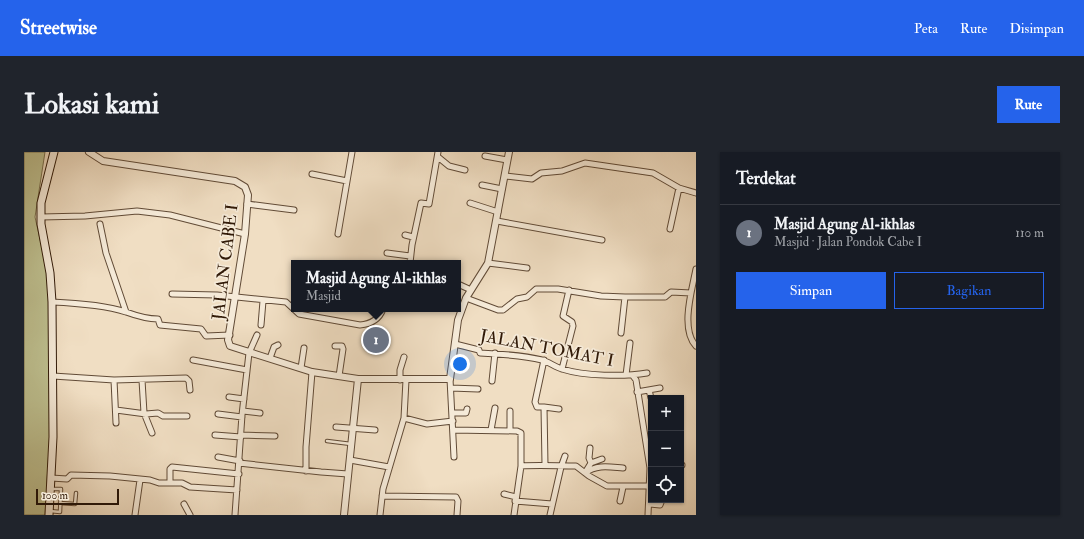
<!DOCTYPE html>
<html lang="id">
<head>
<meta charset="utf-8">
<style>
  body { margin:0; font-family:"IM FELL Double Pica",serif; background:#20242c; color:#f1f3f6 }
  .controls { position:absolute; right:12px; bottom:12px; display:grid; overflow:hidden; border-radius:0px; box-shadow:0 1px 3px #0004 }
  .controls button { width:36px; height:36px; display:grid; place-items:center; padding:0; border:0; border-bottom:1px solid #363941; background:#171b24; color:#f1f3f6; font:20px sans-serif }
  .scale { position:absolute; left:12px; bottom:10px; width:83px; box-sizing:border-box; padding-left:4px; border:2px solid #311a08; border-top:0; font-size:11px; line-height:14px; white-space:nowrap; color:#311a08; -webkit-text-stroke:3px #f5ead8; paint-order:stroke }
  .you { position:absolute; left:436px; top:212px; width:14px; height:14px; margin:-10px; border:3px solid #fff; border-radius:50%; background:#1a73e8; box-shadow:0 0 0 6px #1a73e833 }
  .badge { display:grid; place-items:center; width:26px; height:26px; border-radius:50%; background:#2563eb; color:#fff; font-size:13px; font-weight:700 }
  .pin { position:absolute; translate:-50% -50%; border:2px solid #fff; box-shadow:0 1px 4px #0006 }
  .popup { position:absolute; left:267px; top:108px; width:170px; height:52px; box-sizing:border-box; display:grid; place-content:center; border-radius:0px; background:#171b24; filter:drop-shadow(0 1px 3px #0005); font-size:13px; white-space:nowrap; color:#9ea1a6 }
  .popup b { font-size:15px; color:#f1f3f6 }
  .popup::after { content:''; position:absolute; left:50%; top:100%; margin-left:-8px; border:8px solid transparent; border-top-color:#171b24 }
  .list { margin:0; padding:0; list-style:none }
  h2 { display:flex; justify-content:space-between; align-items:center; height:52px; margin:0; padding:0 16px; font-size:17px }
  h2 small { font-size:13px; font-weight:400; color:#9ea1a6 }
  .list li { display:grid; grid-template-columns:26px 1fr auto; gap:12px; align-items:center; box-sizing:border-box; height:56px; padding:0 16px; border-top:1px solid #363941 }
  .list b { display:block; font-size:15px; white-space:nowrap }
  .list p { margin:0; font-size:13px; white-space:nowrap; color:#9ea1a6 }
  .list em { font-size:13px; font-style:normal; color:#9ea1a6 }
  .actions { display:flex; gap:8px; padding:12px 16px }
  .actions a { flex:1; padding:9px 0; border:1px solid #2563eb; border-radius:0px; text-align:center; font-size:14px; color:#2563eb }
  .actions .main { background:#2563eb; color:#fff }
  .icon { flex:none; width:22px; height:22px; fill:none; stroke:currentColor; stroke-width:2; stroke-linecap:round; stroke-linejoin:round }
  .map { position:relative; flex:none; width:672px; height:363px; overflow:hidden; border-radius:0px }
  header { display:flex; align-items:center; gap:24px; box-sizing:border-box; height:56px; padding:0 20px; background:#2563eb; color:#fff }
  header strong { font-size:19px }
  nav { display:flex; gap:22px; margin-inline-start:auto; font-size:14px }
  .intro { display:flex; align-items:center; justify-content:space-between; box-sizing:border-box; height:96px; padding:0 24px }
  h1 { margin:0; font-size:28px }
  .button { padding:10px 18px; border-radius:0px; background:#2563eb; color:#fff; font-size:14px; font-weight:700 }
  main { display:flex; gap:24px; padding:0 24px }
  aside { flex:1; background:#171b24; border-radius:0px; box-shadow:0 1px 3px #0004 }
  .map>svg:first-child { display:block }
  .green { fill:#bec090; stroke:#786d4c }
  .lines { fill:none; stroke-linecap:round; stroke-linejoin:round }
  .service-casing { stroke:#614b37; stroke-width:4.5 }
  .minor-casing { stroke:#614b37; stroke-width:7 }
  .tertiary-casing { stroke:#614b37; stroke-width:8 }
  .secondary-casing { stroke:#311a08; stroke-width:9 }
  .service { stroke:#f5ead8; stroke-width:2.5 }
  .minor { stroke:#f5ead8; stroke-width:5 }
  .tertiary { stroke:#f5ead8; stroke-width:6 }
  .secondary { stroke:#f5ead8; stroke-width:7 }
  .labels { text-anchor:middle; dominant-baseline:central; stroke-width:3.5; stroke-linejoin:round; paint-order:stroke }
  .street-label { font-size:17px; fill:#311a08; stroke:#f5ead8 }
</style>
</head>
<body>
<header>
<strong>Streetwise</strong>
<nav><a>Peta</a><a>Rute</a><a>Disimpan</a></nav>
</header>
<div class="intro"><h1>Lokasi kami</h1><a class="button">Rute</a></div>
<main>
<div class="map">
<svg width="672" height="363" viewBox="0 0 672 363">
  <rect width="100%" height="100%" fill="#f0dec3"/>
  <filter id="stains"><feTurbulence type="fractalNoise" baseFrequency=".005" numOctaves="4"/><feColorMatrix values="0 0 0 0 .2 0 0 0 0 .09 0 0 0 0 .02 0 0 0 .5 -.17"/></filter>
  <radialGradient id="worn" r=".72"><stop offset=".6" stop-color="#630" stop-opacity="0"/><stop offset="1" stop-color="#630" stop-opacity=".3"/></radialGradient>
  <!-- green -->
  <path class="green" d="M0,0H21L11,65L22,114L25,147L26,280L21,363H0Z"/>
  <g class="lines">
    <!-- service casing -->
    <g class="service-casing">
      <path id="service" d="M303,289L327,292
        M36,351L51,352L52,341
        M26,359L36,360L37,337H28"/>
    </g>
    <!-- minor casing -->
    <g class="minor-casing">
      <path id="minor" d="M461,4L483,8
        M414,5L425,14L441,18
        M288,22L323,29
        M481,24L508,27L517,21L538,19L561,11L629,21L655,36L672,41
        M458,33L478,37
        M446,51L474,60
        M223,52L270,58
        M17,65L61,64L113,59L146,63L221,82
        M473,69L578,88
        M76,72L82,101L102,160
        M646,77L655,36
        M314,82L328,0
        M381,83L389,85
        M363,101L386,104
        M386,111L388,93L397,51L405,52L414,0
        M464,111L503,116
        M672,117C668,138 656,177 672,194
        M434,132L447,138
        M148,142L193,143L262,150L275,162L336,173C347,172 355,168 359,157
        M442,146L474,158H479L493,147L503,145L512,137H534L577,144L601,145H641L647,140L667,141
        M28,150C51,151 80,153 102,160C113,164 122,167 134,167L136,173L177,177L182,184L206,183
        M237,173L239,149
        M597,181L601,145
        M431,192L455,198L456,201C477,202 498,203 518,208C525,210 531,215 538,217C560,224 600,225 623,221
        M311,194H318L319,197L315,224
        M246,206L250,195L254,193
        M169,208L223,218
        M520,208L511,250L513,255H520L521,313
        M277,216L280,196
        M538,217L549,174L548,170L539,164L545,138
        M602,223L606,191
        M29,224L90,228L162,226L165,229L166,238
        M609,224L612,228L626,316L624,363
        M426,227L430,305
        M90,228L92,271
        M118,228L120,261L128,281
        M376,228V218L380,205
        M468,229L471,201
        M427,236L454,237
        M625,238L627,246
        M613,240L636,236
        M205,245L220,247
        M520,255L535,257
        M92,258L122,262L134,261L139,264H163
        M219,259L236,261
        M428,261H442L443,257
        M194,262L218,265
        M380,266L403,272L429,269
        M312,275L351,278
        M429,278L493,279L497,281V314L490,363
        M467,278L471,256
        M486,279V259
        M191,283L217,285
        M217,283L251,284
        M566,296L565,306L567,311
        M194,305L216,309
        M326,308L365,315
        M215,311L297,320L324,322
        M657,313H658
        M497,314C516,313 534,314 552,314L565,324L583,334H626
        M282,319V295L288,220
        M562,319L567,311L578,307
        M561,321C573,312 586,315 599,316
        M27,326L43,327L47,323L86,324L126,328L135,331H158L166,335L213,338
        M146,330V317L148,315L215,322
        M480,342L492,345
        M358,344L432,345L434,349L433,363
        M491,349L528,352
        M596,349L599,335
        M160,352L166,363
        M626,352L636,353L638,348
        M111,363L116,328
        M211,363L218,263L225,201L233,183
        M356,363L359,337L380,266L382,228
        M526,363L537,315L541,304"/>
    </g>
    <!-- tertiary casing -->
    <g class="tertiary-casing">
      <path id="tertiary" d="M65,0L79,9L211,29L221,35L224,43L221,82L204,188L206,194L288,220L334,227H426L434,168L442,146L464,111L485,0
        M320,363L334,227"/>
    </g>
    <!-- secondary casing -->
    <g class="secondary-casing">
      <path id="secondary" d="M25,363L29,285L28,150L26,121L17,72V51L30,0"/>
    </g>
    <!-- service -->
    <use href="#service" class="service"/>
    <!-- minor -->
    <use href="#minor" class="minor"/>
    <!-- tertiary -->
    <use href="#tertiary" class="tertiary"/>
    <!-- secondary -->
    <use href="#secondary" class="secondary"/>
  </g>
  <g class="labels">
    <!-- street labels -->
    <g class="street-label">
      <text transform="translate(201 110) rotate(-83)">JALAN CABE I</text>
      <text transform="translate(523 196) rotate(11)">JALAN TOMAT I</text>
    </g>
  </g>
  <rect width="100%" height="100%" filter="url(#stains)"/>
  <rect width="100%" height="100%" fill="url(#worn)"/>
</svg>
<div class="controls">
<button>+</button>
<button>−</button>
<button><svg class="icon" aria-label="locate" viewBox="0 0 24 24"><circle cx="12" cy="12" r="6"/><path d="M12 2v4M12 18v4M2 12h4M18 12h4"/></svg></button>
</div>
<div class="scale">100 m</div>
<div class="you"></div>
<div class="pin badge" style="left:352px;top:188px;background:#6b7280">1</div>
<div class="popup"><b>Masjid Agung Al-ikhlas</b>Masjid</div>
</div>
<aside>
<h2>Terdekat<small></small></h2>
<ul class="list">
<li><span class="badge" style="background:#6b7280">1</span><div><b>Masjid Agung Al-ikhlas</b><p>Masjid · Jalan Pondok Cabe I</p></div><em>110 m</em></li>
</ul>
<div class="actions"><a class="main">Simpan</a><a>Bagikan</a></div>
</aside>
</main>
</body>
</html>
